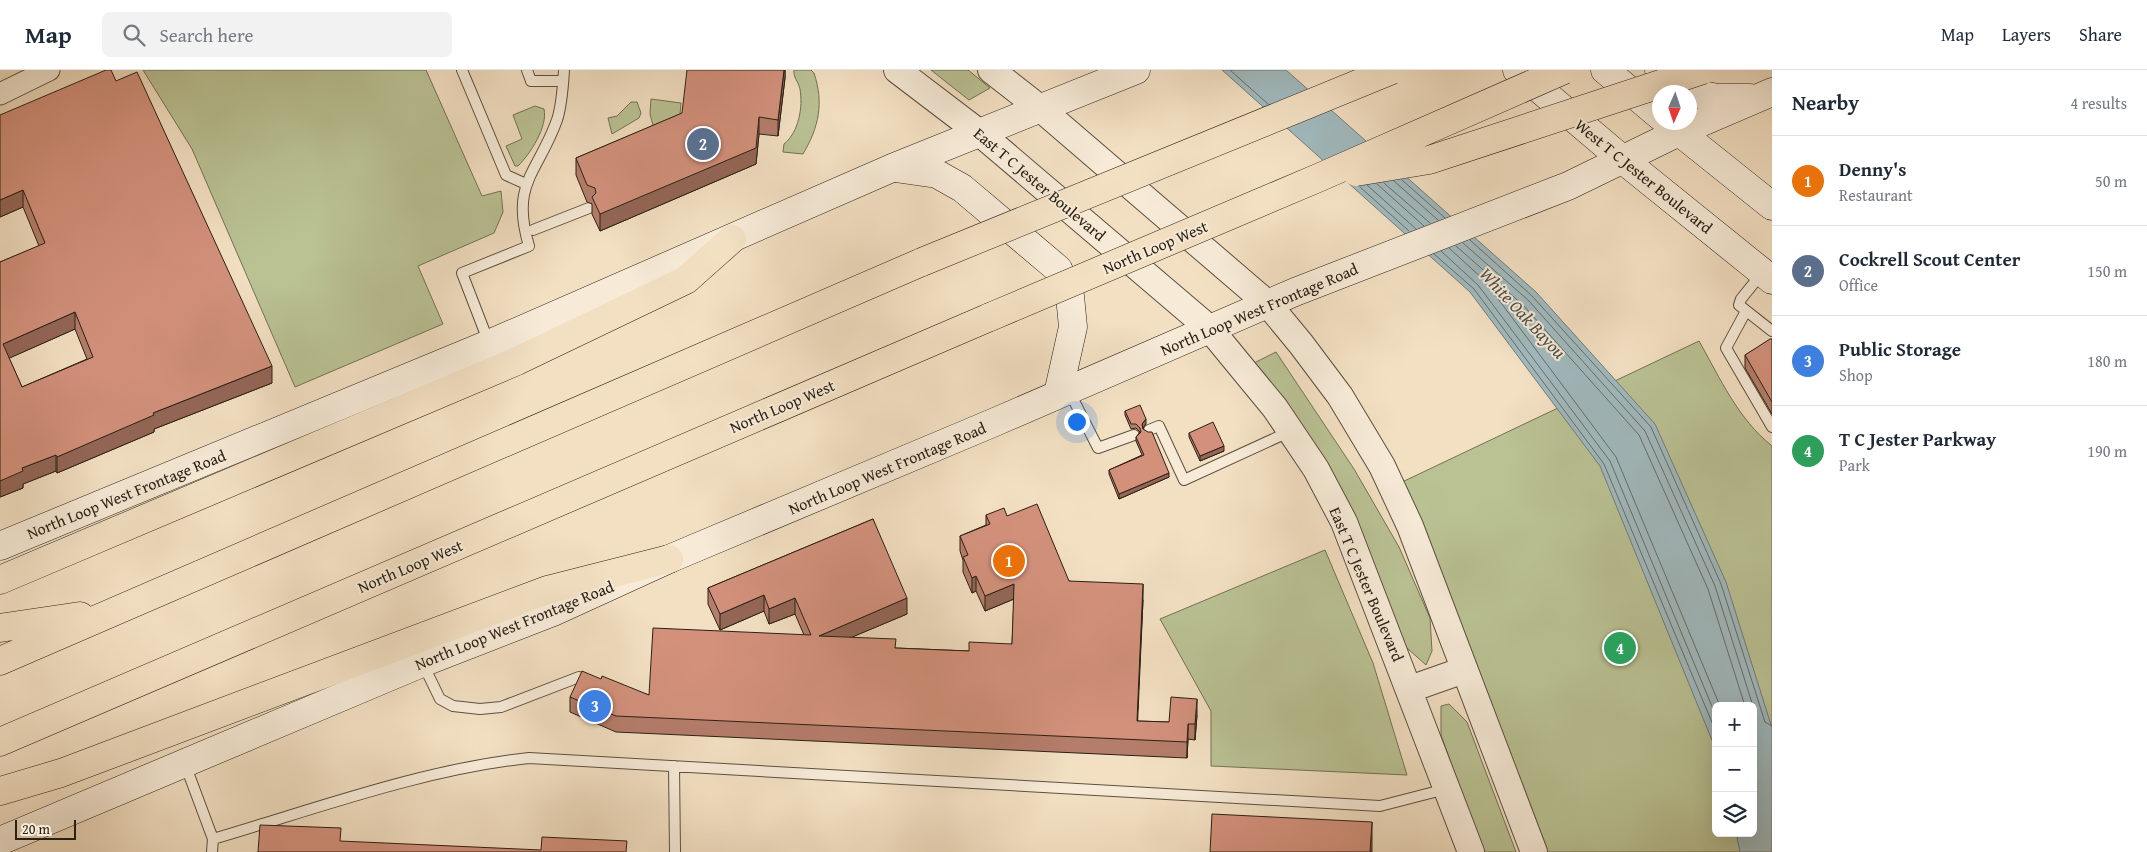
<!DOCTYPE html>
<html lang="en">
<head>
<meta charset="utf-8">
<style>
  body { margin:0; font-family:"Gentium Book Plus",serif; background:#f2f2f3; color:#1f2937 }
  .controls { position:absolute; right:15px; bottom:15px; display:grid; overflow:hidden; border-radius:8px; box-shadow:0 5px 20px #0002 }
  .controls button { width:45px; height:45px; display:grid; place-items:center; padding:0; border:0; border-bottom:1px solid #e0e1e3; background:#fff; color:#1f2937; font:25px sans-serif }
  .compass { position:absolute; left:1652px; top:15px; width:45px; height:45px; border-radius:50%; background:#fff; box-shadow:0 5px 20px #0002; rotate:183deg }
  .scale { position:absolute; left:15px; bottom:12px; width:61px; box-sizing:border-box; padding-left:5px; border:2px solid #2a2014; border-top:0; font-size:14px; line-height:18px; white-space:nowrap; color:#2a2014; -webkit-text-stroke:4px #f7ebd8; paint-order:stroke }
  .you { position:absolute; left:1076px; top:351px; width:18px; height:18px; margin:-12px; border:4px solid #fff; border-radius:50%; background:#1a73e8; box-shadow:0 0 0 8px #1a73e833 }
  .badge { display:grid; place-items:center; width:32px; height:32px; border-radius:50%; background:#0b8043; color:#fff; font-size:16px; font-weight:700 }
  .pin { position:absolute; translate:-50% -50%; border:2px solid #fff; box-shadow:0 1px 5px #0006 }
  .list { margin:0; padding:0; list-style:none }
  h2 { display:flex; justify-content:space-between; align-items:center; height:65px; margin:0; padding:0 20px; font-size:21px }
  h2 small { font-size:16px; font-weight:400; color:#747a83 }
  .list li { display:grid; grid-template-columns:32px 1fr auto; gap:15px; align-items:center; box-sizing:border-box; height:90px; padding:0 20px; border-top:1px solid #e0e1e3 }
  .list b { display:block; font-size:19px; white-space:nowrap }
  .list p { margin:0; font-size:16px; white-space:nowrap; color:#747a83 }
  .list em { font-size:16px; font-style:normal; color:#747a83 }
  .icon { flex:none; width:28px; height:28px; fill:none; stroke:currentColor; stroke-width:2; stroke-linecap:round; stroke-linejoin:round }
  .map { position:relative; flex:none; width:1772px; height:782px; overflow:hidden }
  header { display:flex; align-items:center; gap:30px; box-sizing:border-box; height:70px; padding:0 25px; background:#fff; border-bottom:1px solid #e0e1e3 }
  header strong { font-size:24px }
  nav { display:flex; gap:28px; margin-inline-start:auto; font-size:18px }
  .search { width:350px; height:45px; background:#f2f2f3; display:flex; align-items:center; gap:12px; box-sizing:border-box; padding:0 18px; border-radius:8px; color:#747a83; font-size:19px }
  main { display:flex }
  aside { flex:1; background:#fff }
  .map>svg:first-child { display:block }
  .green { fill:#bac294; stroke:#727154; fill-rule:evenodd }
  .water { fill:#a1babf; stroke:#717c7b }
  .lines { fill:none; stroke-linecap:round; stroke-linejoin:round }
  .shore { stroke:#666d6a; stroke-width:1 }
  .service-casing { stroke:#5c5040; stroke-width:12 }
  .minor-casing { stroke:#5c5040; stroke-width:23 }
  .tertiary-casing { stroke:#5c5040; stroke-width:28 }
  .secondary-casing { stroke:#2a2014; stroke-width:29 }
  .motorway-casing { stroke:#2a2014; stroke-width:29 }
  .service { stroke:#f7ebd8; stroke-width:10 }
  .minor { stroke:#f7ebd8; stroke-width:21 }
  .tertiary { stroke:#f7ebd8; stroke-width:26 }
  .secondary { stroke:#f7ebd8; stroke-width:28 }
  .motorway { stroke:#f3e0c3; stroke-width:28 }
  .motorway-bridge-casing { stroke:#2a2014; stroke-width:29; stroke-linecap:butt }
  .motorway-bridge { stroke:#f3e0c3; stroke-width:28 }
  .wall { fill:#b57d6b; stroke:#2a2014; fill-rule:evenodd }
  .shaded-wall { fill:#946657; stroke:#2a2014 }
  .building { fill:#d3917c; stroke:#2a2014; fill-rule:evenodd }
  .labels { text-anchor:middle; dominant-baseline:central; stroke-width:4; stroke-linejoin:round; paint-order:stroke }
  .street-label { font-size:16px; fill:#2a2014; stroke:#f7ebd8 }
  .water-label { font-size:18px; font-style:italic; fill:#4e4e47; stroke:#f7ebd8 }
</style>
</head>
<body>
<header>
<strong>Map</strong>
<div class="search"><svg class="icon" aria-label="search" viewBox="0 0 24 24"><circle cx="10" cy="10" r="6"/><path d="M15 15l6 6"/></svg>Search here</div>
<nav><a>Map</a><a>Layers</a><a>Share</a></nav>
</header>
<main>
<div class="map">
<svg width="1772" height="782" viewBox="0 0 1772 782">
  <rect width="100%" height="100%" fill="#f3e0c3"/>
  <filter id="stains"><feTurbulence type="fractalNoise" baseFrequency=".004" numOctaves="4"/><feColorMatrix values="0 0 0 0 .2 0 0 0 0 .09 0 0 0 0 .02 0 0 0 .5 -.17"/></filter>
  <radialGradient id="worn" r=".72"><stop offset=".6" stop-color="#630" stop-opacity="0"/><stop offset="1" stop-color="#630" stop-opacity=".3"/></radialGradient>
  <!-- green -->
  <path class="green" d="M143,0H426L482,126L501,121L503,142L494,163L418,196L443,254L295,317L192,79Z
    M794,0H811L814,3C824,33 819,57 803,84L783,82L784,74C799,62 803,37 800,19C798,11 793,7 794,0Z
    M931,0H968L990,18L969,30Z
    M651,29L681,33L679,57L654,59L650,44Z
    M631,32H637L641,43L639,48L612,64L608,48L617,46Z
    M535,36L544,39C548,57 530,84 518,96H515L506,76L522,69L513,45Z
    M1699,271C1720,308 1738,349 1772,376V782H1544L1400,413ZM1716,636H1753V763H1716Z
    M1276,282L1354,399L1399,477L1430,548L1432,581L1426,595L1398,570L1254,293Z
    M1325,480L1373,593L1407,705L1211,696V641L1160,549Z
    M1449,634L1467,652L1516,782H1483L1441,665V636Z"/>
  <!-- water -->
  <path class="water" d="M1222,0H1286L1536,222L1655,354L1726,512L1772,658V782H1740L1736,763H1753V636H1716V680L1600,396L1470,222Z"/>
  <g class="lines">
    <!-- shore -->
    <path class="shore" d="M1230,0L1268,34
      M1402,110L1445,148
      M1394,111L1438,150
      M1384,113L1430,153
      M1377,114L1424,156
      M1367,115L1416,159
      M1360,117L1409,161
      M1470,170L1532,226L1651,357L1721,514L1765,652L1772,656
      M1463,173L1528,230L1645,361L1715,516L1753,636
      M1456,176L1523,235L1639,365L1708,519L1745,636
      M1449,178L1484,210L1616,387L1720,636
      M1441,181L1478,215L1610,391L1716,646
      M1434,184L1474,219L1604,394L1716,662"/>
    <!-- service casing -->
    <g class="service-casing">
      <path id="service" d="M462,0L506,105L526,114
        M527,0L531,11H563
        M533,160L589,138
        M1762,203L1741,229L1739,235L1772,261
        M1746,241L1726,278L1772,357
        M489,273L462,203L529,176C510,113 538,103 557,50C562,35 563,16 564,0
        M1069,321L1098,378L1134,365
        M1149,360L1159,356L1184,410L1291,361
        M423,594L440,629L453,636L480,639L501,637L579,607
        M185,694L213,769L212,782
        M674,696L675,782
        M213,769C315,739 424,699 529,688L1380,736L1446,719"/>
    </g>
    <!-- minor casing -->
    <g class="minor-casing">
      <path id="minor" d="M0,24L49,0"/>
    </g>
    <!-- tertiary casing -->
    <g class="tertiary-casing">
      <path id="tertiary" d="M897,0L981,64L1210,259L1275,338L1316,399L1344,452L1471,782
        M991,0L1041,39L1268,234L1301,274L1340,326L1382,396L1410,456L1534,782
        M1410,619L1464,600"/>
    </g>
    <!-- secondary casing -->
    <g class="secondary-casing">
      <path id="secondary" d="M1517,0L1622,89L1772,210
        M1605,0L1660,46
        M1659,0L1696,24L1718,28H1750
        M1667,52L1772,136
        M895,98L937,104L962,118L1058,199L1070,226L1073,257L1058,324
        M0,476L489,274L892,98L1136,0
        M0,771L422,593L553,542L669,489L995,352L1295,222L1568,116L1679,62L1772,22"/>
    </g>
    <!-- motorway casing -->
    <g class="motorway-casing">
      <path id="motorway" d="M0,510L517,291L686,210L732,169
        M0,558L80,546
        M0,591L922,192
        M0,672L990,247
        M0,721L61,703L547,520L669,489"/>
    </g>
    <!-- service -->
    <use href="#service" class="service"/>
    <!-- minor -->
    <use href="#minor" class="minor"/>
    <!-- tertiary -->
    <use href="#tertiary" class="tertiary"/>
    <!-- secondary -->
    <use href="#secondary" class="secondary"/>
    <!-- motorway -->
    <use href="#motorway" class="motorway"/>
    <!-- motorway-bridge casing -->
    <g class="motorway-bridge-casing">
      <path id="motorway-bridge" d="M1356,102L1429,90L1703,0
        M922,192L1392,0
        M990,247L1318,108L1564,0"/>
    </g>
    <!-- motorway-bridge -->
    <use href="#motorway-bridge" class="motorway-bridge"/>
  </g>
  <!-- wall -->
  <path class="wall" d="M785,0V8L778,66L759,64L756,94L600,161L592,144V134L587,132L576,105V88Z
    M116,11L272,313L154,359V362L57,403L56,401L23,414V418L0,427V192L39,176L23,137L0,147ZM75,259L87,289L22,317L9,288Z
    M1772,269V344L1745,298V285Z
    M1125,341L1146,354L1143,358L1169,407L1119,429L1109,404V400L1142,385L1136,371V367L1140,362L1136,358L1131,359L1125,345Z
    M1189,363L1224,381L1200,391L1189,367Z
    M986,445L1007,446L1069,511L1143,530L1137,651L1169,652L1197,645L1195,670L1188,669L1187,688L616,662L570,642V627L601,609L649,625L804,565L795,544L769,554L764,541L720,560L708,534V518L873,449L907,544L852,567L896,578L969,581L1012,574L1014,529L985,541L976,521L972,523L963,502V490L960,481V466L986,455Z"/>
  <!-- shaded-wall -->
  <path class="shaded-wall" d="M784,0H785V8L778,66V50Z
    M759,47V64L756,94L600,161V144Z
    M23,120V137L0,147V130Z
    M75,242V259L3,291V274Z
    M272,296V313L154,359V362L57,403V387L153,343Z
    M1146,349V354L1142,359V354Z
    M1224,376V381L1200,391V386Z
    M56,385V401L23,414V418L0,427V411L22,398Z
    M1169,403V407L1119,429V424Z
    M976,506V521L972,523V508Z
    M1014,514V529L985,541V526Z
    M1143,514V530L1137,666V651Z
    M764,525V541L720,560V544Z
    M795,528V544L769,554V539Z
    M907,528V544L819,581V566Z
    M1197,629V645L1195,670V654Z
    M1188,654V669L1187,688V672Z
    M1372,752V782H1370Z"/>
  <!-- building -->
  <path class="building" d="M106,0H111L116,11L137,2L272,296L153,343L154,345L57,387L56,385L22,398L23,401L0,411V192L45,173L23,120L0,130V45ZM75,242L93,287L22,317L3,274Z
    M687,0H784L778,50L759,47L756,78L600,144L592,127L596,123L595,118L587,115L576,88L682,43Z
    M1770,269H1772V332L1745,285Z
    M1140,335L1146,349L1142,354L1143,359L1148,362H1152L1169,403L1119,424L1109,400L1144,385L1136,367L1141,362L1140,358L1136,354H1131L1125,341Z
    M1213,352L1224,376L1200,386L1189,363Z
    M1037,434L1069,511L1143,514L1137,651L1169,652L1171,627L1197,629L1195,654H1188L1187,672L616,646L570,627L582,601L601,609L602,606L649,625L653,558L811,565L795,528L769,539L764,525L720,544L708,518L873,449L907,528L819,566L896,569L895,578L969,581V572L1012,574L1014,514L985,526L976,506L972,508L963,487L968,485L960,466L990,454L986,445L1004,438L1007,446Z
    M1212,744L1372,752L1370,782H1210Z
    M260,755L341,758L340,771L541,780L542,767L627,771L626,782H258Z"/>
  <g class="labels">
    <!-- street labels -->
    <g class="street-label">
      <text transform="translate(1644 106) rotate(39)">West T C Jester Boulevard</text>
      <text transform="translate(1040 114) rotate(40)">East T C Jester Boulevard</text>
      <text transform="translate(1155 177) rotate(-23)">North Loop West</text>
      <text transform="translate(1259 239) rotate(-23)">North Loop West Frontage Road</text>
      <text transform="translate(782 336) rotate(-23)">North Loop West</text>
      <text transform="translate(887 398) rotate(-23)">North Loop West Frontage Road</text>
      <text transform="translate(126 424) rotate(-22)">North Loop West Frontage Road</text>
      <text transform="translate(410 496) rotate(-23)">North Loop West</text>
      <text transform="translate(1367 514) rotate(67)">East T C Jester Boulevard</text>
      <text transform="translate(514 555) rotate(-22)">North Loop West Frontage Road</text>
    </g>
    <!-- water labels -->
    <g class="water-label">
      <text transform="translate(1523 243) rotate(47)">White Oak Bayou</text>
    </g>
  </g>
  <rect width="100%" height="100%" filter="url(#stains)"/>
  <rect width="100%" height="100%" fill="url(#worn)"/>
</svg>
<div class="controls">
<button>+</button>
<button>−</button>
<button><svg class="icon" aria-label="layers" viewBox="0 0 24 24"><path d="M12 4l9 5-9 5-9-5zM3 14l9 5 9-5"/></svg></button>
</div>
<svg class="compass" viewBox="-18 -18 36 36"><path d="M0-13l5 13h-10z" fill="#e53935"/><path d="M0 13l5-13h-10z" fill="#747a83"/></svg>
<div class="scale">20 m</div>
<div class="you"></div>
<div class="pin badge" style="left:1009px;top:491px;background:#e8710a">1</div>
<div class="pin badge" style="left:703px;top:74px;background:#5c6f8a">2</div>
<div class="pin badge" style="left:595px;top:636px;background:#3f7fe0">3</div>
<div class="pin badge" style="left:1620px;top:578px;background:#2e9e5b">4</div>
</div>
<aside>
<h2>Nearby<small>4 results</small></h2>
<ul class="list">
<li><span class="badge" style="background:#e8710a">1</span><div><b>Denny's</b><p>Restaurant</p></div><em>50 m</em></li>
<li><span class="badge" style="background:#5c6f8a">2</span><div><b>Cockrell Scout Center</b><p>Office</p></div><em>150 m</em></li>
<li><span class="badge" style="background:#3f7fe0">3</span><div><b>Public Storage</b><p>Shop</p></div><em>180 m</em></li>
<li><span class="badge" style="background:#2e9e5b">4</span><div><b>T C Jester Parkway</b><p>Park</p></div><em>190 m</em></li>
</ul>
</aside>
</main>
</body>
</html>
